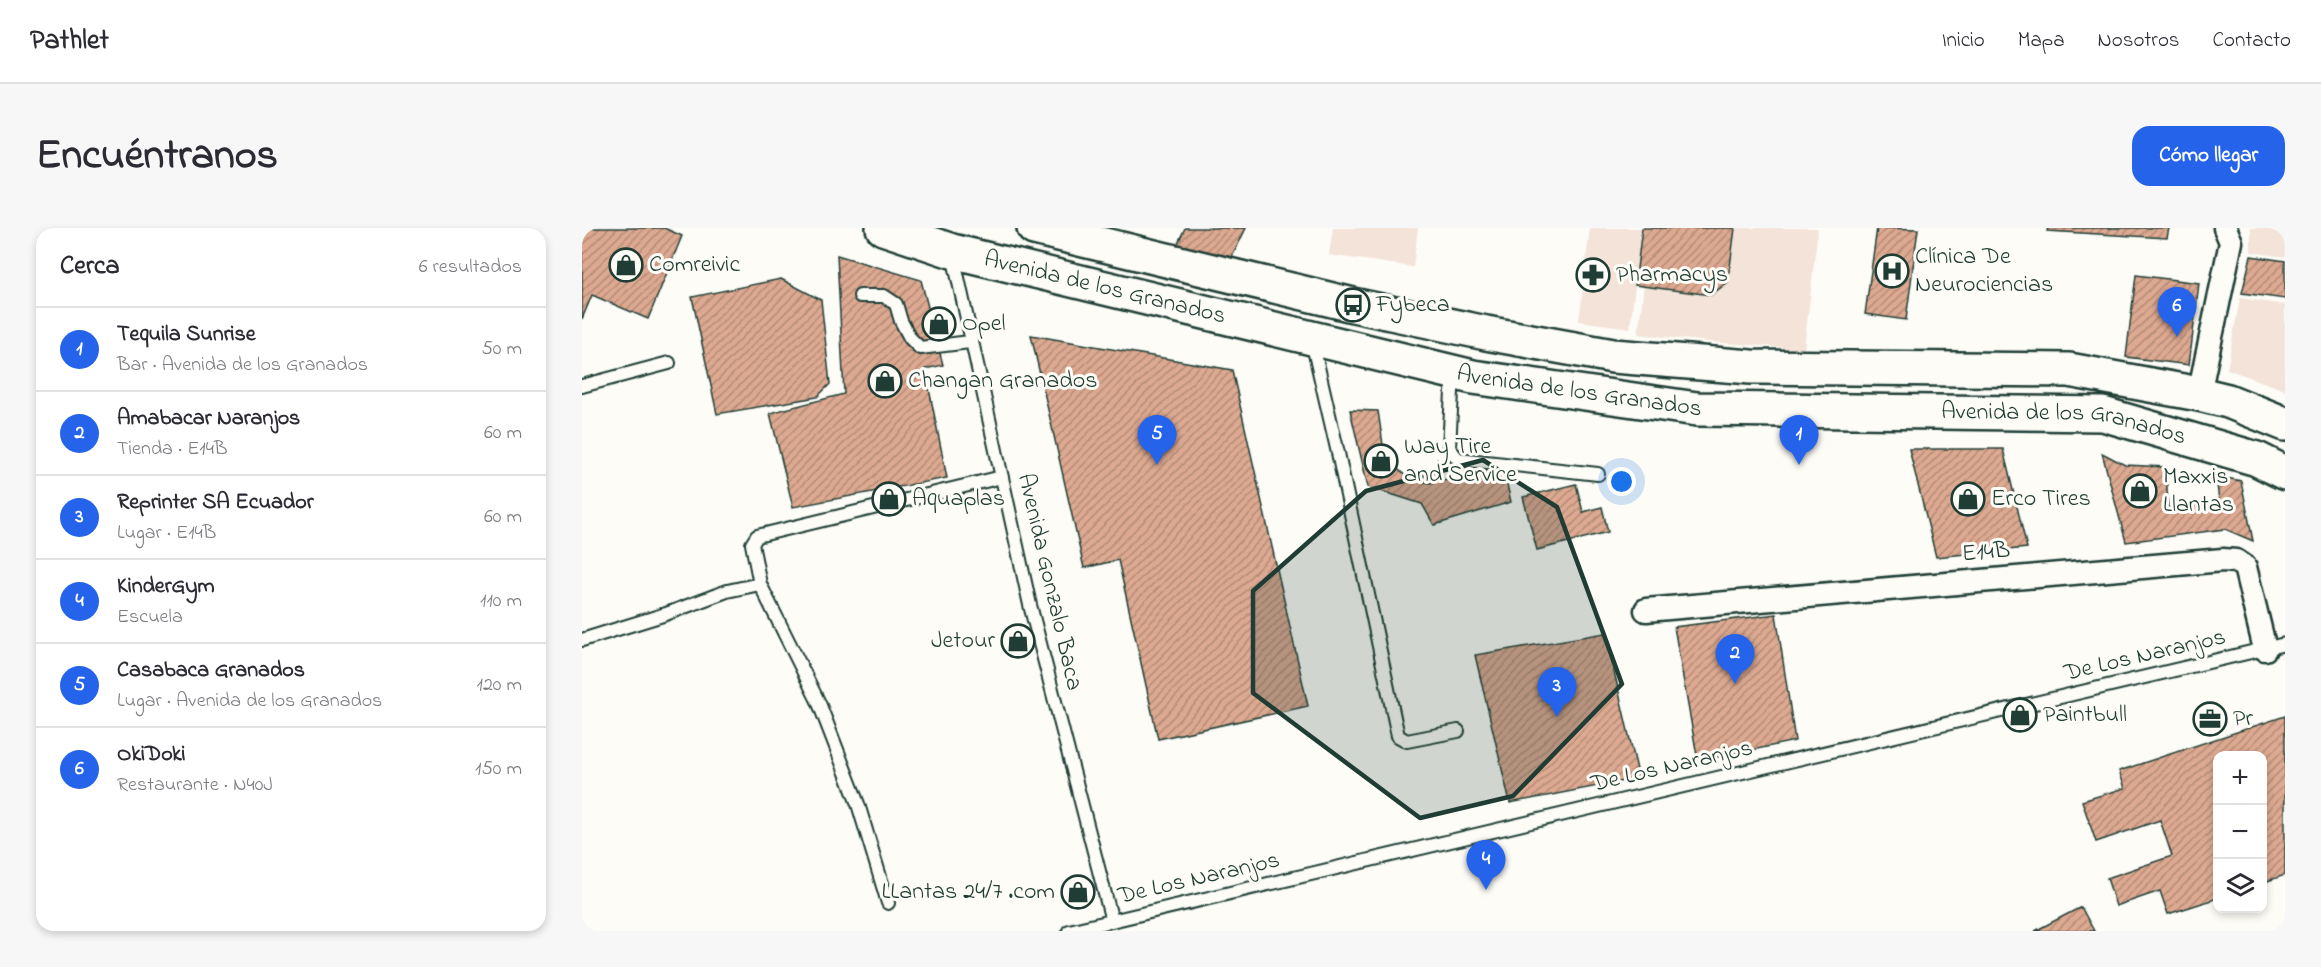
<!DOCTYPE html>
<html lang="es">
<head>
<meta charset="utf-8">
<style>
  body { margin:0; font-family:"Indie Flower",sans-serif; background:#f7f7f7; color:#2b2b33 }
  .controls { position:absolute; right:18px; bottom:18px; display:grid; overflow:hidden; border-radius:12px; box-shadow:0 3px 9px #0003 }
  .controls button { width:54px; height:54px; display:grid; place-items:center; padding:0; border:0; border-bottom:2px solid #e1e1e2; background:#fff; color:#2b2b33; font:30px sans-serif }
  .you { position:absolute; left:1040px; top:254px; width:21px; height:21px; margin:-15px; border:4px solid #fff; border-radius:50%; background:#1a73e8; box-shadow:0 0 0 9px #1a73e833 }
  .badge { display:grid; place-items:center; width:39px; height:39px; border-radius:50%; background:#2563eb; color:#fff; font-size:20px; font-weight:700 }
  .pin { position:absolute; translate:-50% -50px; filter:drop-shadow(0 2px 3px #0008) }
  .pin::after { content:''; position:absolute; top:32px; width:21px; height:18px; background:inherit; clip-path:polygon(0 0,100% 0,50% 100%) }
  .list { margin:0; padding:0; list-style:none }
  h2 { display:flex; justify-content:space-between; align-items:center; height:78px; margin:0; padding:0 24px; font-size:26px }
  h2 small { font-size:20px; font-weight:400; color:#7c7c81 }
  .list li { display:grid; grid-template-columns:39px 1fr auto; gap:18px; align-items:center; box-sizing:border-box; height:84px; padding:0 24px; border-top:2px solid #e1e1e2 }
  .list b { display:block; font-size:22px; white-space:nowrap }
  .list p { margin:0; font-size:20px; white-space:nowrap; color:#7c7c81 }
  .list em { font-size:20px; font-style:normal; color:#7c7c81 }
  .icon { flex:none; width:33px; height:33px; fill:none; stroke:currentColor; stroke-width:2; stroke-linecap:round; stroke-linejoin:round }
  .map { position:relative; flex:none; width:1703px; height:703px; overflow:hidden; border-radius:18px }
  header { display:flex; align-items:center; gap:36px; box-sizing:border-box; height:84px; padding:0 30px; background:#fff; border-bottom:2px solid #e1e1e2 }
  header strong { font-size:28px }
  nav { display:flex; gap:33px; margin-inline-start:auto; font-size:21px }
  .intro { display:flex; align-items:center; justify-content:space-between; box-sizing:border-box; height:144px; padding:0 36px }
  h1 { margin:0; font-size:42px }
  .button { padding:15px 27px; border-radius:18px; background:#2563eb; color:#fff; font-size:21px; font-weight:700 }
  main { display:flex; gap:36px; padding:0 36px }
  aside { flex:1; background:#fff; border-radius:18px; box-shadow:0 3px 9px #0003 }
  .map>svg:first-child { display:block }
  .built { fill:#f3e3d8 }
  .building { fill:url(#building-hatch); stroke:#1f3d34; stroke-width:1.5 }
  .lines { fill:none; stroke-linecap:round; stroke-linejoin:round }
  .service-casing { stroke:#1f3d34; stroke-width:16 }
  .minor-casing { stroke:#1f3d34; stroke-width:27 }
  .primary-casing { stroke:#1f3d34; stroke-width:38 }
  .service { stroke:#fdfcf7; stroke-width:12 }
  .minor { stroke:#fdfcf7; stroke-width:22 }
  .primary { stroke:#fdfcf7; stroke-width:33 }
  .marked { fill:#1f3d34; fill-opacity:0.2; stroke:#1f3d34; stroke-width:4.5; stroke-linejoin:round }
  .labels { text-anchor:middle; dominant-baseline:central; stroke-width:6; stroke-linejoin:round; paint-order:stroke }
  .poi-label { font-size:24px; fill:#1f3d34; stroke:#fdfcf7; text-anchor:start }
  .street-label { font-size:24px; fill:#1f3d34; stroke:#fdfcf7 }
</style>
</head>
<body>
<header>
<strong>Pathlet</strong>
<nav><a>Inicio</a><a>Mapa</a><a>Nosotros</a><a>Contacto</a></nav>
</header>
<div class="intro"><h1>Encuéntranos</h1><a class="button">Cómo llegar</a></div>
<main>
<aside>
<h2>Cerca<small>6 resultados</small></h2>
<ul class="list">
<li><span class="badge">1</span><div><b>Tequila Sunrise</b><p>Bar · Avenida de los Granados</p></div><em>50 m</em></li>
<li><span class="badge">2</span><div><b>Amabacar Naranjos</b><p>Tienda · E14B</p></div><em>60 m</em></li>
<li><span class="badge">3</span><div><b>Reprinter SA Ecuador</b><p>Lugar · E14B</p></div><em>60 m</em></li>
<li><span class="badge">4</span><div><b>KinderGym</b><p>Escuela</p></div><em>110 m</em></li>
<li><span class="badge">5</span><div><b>Casabaca Granados</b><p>Lugar · Avenida de los Granados</p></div><em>120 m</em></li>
<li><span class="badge">6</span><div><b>OkiDoki</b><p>Restaurante · N40J</p></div><em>150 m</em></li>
</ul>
</aside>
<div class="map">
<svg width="1703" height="703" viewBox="0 0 1703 703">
  <defs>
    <pattern id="building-hatch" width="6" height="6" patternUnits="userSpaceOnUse" patternTransform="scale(1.5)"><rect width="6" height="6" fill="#dda991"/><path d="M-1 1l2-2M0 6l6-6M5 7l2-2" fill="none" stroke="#b38b77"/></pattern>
  </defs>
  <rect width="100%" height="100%" fill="#fdfcf7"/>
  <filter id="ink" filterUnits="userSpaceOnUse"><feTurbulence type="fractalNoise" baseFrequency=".0167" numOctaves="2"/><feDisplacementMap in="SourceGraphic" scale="12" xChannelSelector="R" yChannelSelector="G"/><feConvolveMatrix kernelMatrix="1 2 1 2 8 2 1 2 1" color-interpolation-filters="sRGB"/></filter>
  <g filter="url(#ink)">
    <!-- built -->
    <path class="built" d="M751,0H836L831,39L747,27Z
      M1008,0H1060L1048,100L997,93Z
      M1069,0H1236L1222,121L1128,114L1056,106Z
      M1669,0H1703V29L1669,24Z
      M1658,70L1703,77V162L1645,141Z"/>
    <!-- building -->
    <path class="building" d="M0,0H82L100,8L66,91L10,67L0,91Z
      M603,0H664L649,31L595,17Z
      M1060,0H1153L1146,54L1129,67L1053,57Z
      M1295,0L1336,1L1324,92L1283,86Z
      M1466,0H1587L1585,10L1465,3Z
      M255,27L339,52L361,137L343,141L365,250L211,279L188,185L262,166Z
      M1669,28L1703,33V71L1660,65Z
      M1554,47L1617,55L1607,137L1544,129Z
      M199,51L239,72L248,156L235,169L135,186L110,69Z
      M449,107L650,142L726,478L576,511L536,332L502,340Z
      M768,182L796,183L803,230L825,249L847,255L921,239L929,274L852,297L840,276L786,259Z
      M1327,221H1421L1445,320L1354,329Z
      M1520,225L1543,237L1584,239L1586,280L1637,273L1634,248L1659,253L1671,313L1643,301L1544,314Z
      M994,256L1001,284L1020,279L1026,304L955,322L941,269Z
      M1194,386L1213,513L1116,533L1092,399Z
      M1023,405L1057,550L928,575L893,427Z
      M1703,488V647L1680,655V528H1636V670L1586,686L1578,663L1534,678L1525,650L1590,628L1578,592L1514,614L1500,573L1543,560L1537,543Z
      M1499,679L1512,703H1453Z"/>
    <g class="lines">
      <!-- service casing -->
      <g class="service-casing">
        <path id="service" d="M371,27L448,377L530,693
          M278,68H302L314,76L319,93L328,110L338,120L388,114
          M730,113L756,225L816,508L825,513L876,503
          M871,145L867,220L876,231L1016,246
          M0,158L87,135
          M0,412L84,386L145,363L178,356
          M306,675L276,576L237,475L178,356L170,316L175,308L420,249
          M487,703L1703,416"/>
      </g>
      <!-- minor casing -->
      <g class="minor-casing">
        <path id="minor" d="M1617,166L1649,14L1643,0
          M1064,382L1641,332L1654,333L1663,339L1683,421"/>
      </g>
      <!-- primary casing -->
      <g class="primary-casing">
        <g id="primary">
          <path id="s1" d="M301,0L370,23L891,149L1115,181L1521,186L1675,231L1703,245"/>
          <path d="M452,0L771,77L904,105L1031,128L1169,139L1487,142L1617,166L1646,173L1703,196"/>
        </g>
      </g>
      <!-- service -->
      <use href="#service" class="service"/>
      <!-- minor -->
      <use href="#minor" class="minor"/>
      <!-- primary -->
      <use href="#primary" class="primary"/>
    </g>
  </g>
  <!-- marked area -->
  <path class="marked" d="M901,232L975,279L1040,456L931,568L838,590L671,465V363L784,263Z"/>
  <!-- icons -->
  <defs>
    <g id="shop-ring" transform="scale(1.725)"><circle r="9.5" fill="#fdfcf7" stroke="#1f3d34" stroke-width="1.5"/><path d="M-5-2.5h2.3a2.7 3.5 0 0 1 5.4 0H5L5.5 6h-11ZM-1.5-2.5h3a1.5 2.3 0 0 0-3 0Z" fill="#1f3d34"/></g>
    <g id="hospital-ring" transform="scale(1.725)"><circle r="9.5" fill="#fdfcf7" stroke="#1f3d34" stroke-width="1.5"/><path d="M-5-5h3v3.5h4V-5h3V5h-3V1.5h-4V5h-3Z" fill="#1f3d34"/></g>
    <g id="pharmacy-ring" transform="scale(1.725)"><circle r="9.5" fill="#fdfcf7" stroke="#1f3d34" stroke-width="1.5"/><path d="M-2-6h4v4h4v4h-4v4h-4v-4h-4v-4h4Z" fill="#1f3d34"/></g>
    <g id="bus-ring" transform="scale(1.725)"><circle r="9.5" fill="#fdfcf7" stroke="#1f3d34" stroke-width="1.5"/><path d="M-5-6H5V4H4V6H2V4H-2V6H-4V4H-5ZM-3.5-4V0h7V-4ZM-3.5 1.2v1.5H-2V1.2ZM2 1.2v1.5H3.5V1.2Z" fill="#1f3d34"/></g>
    <g id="office-ring" transform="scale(1.725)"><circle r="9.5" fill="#fdfcf7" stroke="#1f3d34" stroke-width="1.5"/><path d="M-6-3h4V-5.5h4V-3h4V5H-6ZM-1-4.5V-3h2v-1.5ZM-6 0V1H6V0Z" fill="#1f3d34"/></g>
  </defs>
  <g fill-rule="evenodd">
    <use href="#shop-ring" x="44" y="37"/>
    <use href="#hospital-ring" x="1310" y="43"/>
    <use href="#pharmacy-ring" x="1011" y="47"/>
    <use href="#bus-ring" x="771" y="77"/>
    <use href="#shop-ring" x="357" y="96"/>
    <use href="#shop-ring" x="303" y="153"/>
    <use href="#shop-ring" x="799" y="233"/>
    <use href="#shop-ring" x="1558" y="263"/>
    <use href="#shop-ring" x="307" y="271"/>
    <use href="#shop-ring" x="1386" y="271"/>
    <use href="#shop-ring" x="436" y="413"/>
    <use href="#shop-ring" x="1438" y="487"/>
    <use href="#office-ring" x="1628" y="491"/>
    <use href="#shop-ring" x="496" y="664"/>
  </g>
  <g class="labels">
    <!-- poi labels -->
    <g class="poi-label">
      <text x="1333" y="29">Clínica De<tspan x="1333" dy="28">Neurociencias</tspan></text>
      <text x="67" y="37">Comreivic</text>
      <text x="1034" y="47">Pharmacys</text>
      <text x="794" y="77">Fybeca</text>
      <text x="380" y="96">Opel</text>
      <text x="326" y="153">Changan Granados</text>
      <text x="822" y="219">Way Tire<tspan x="822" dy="28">and Service</tspan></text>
      <text x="1581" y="249">Maxxis<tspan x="1581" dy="28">Llantas</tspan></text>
      <text x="330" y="271">Aquaplas</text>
      <text x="1409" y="271">Erco Tires</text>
      <text x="413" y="413" text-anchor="end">Jetour</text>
      <text x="1461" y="487">Paintbull</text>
      <text x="1651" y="491">Pr</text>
      <text x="473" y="664" text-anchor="end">LLantas 24/7 .com</text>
    </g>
    <!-- street labels -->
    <g class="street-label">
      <text stroke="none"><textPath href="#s1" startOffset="230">Avenida de los Granados</textPath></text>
      <text stroke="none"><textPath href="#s1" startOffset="716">Avenida de los Granados</textPath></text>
      <text stroke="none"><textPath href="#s1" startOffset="1203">Avenida de los Granados</textPath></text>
      <text transform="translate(1404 325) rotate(-5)">E14B</text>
      <text transform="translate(467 354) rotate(77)">Avenida Gonzalo Baca</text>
      <text transform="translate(1563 428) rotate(-13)">De Los Naranjos</text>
      <text transform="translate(1090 539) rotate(-13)">De Los Naranjos</text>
      <text transform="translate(617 651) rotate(-13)">De Los Naranjos</text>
    </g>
  </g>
</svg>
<div class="controls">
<button>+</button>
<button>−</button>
<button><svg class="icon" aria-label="layers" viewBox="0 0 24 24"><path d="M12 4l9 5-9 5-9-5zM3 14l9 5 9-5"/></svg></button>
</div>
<div class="you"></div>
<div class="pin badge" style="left:1217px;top:237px">1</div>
<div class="pin badge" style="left:1153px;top:456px">2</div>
<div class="pin badge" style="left:975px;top:489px">3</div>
<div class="pin badge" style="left:904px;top:662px">4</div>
<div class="pin badge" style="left:575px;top:237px">5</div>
<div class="pin badge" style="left:1595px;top:109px">6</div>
</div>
</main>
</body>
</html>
